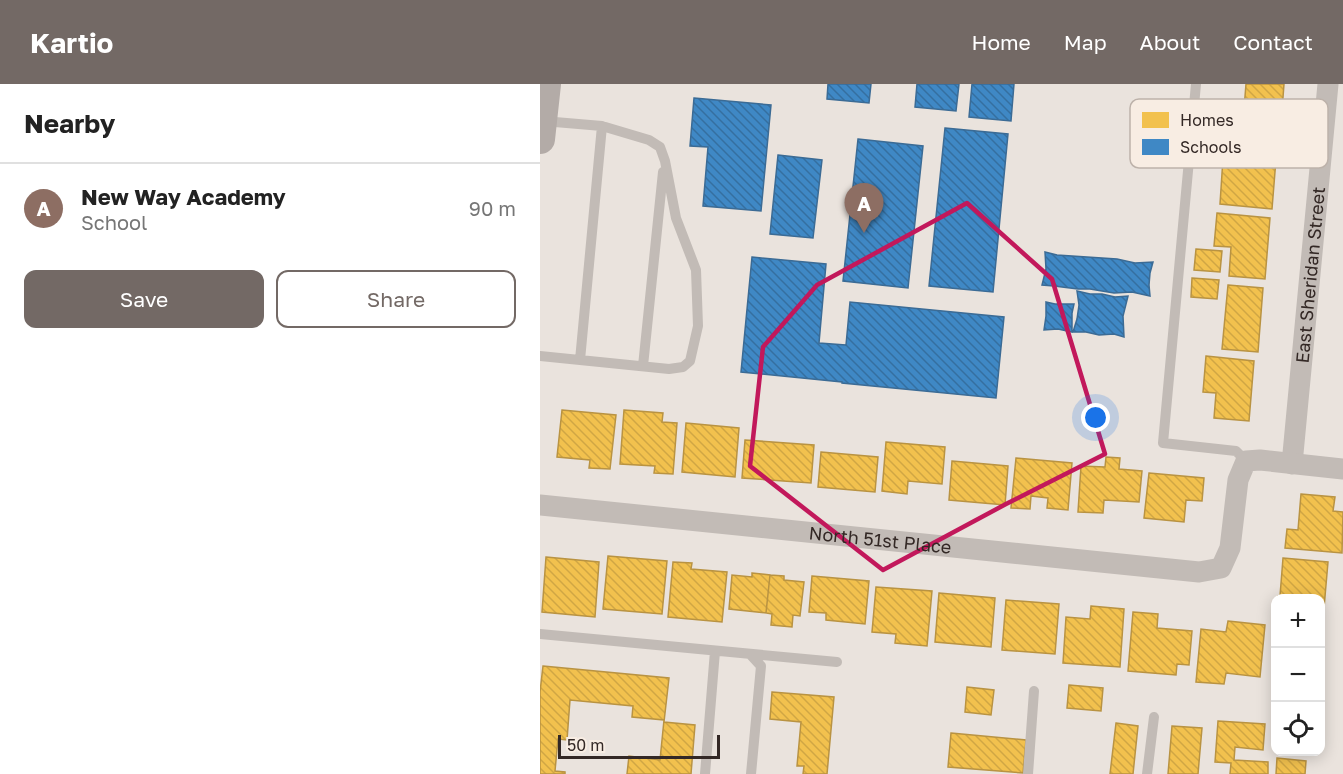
<!DOCTYPE html>
<html lang="en">
<head>
<meta charset="utf-8">
<style>
  body { margin:0; font-family:"Golos Text",sans-serif; background:#f6f6f6; color:#222 }
  .controls { position:absolute; right:18px; bottom:18px; display:grid; overflow:hidden; border-radius:12px; box-shadow:0 3px 15px #0003 }
  .controls button { width:54px; height:54px; display:grid; place-items:center; padding:0; border:0; border-bottom:2px solid #e0e0e0; background:#fff; color:#222; font:30px sans-serif }
  .scale { position:absolute; left:18px; bottom:15px; width:162px; box-sizing:border-box; padding-left:6px; border:3px solid #332825; border-top:0; font-size:16px; line-height:21px; white-space:nowrap; color:#332825; -webkit-text-stroke:4px #f8ede3; paint-order:stroke }
  .you { position:absolute; left:556px; top:334px; width:21px; height:21px; margin:-15px; border:4px solid #fff; border-radius:50%; background:#1a73e8; box-shadow:0 0 0 9px #1a73e833 }
  .badge { display:grid; place-items:center; width:39px; height:39px; border-radius:50%; background:#736965; color:#fff; font-size:20px; font-weight:700 }
  .pin { position:absolute; translate:-50% -50px; filter:drop-shadow(0 2px 3px #0008) }
  .pin::after { content:''; position:absolute; top:32px; width:21px; height:18px; background:inherit; clip-path:polygon(0 0,100% 0,50% 100%) }
  .list { margin:0; padding:0; list-style:none }
  h2 { display:flex; justify-content:space-between; align-items:center; height:78px; margin:0; padding:0 24px; font-size:26px }
  h2 small { font-size:20px; font-weight:400; color:#767676 }
  .list li { display:grid; grid-template-columns:39px 1fr auto; gap:18px; align-items:center; box-sizing:border-box; height:90px; padding:0 24px; border-top:2px solid #e0e0e0 }
  .list b { display:block; font-size:22px; white-space:nowrap }
  .list p { margin:0; font-size:20px; white-space:nowrap; color:#767676 }
  .list em { font-size:20px; font-style:normal; color:#767676 }
  .actions { display:flex; gap:12px; padding:18px 24px }
  .actions a { flex:1; padding:14px 0; border:2px solid #736965; border-radius:12px; text-align:center; font-size:21px; color:#736965 }
  .actions .main { background:#736965; color:#fff }
  .icon { flex:none; width:33px; height:33px; fill:none; stroke:currentColor; stroke-width:2; stroke-linecap:round; stroke-linejoin:round }
  .map { position:relative; flex:none; width:803px; height:690px; overflow:hidden }
  header { display:flex; align-items:center; gap:36px; box-sizing:border-box; height:84px; padding:0 30px; background:#736965; color:#fff }
  header strong { font-size:28px }
  nav { display:flex; gap:33px; margin-inline-start:auto; font-size:21px }
  main { display:flex }
  aside { flex:1; background:#fff }
  .map>svg:first-child { display:block }
  .homes { fill:url(#homes-back-hatch); stroke:#b99342; stroke-width:1.5 }
  .schools { fill:url(#schools-back-hatch); stroke:#3b6b95; stroke-width:1.5 }
  .lines { fill:none; stroke-linecap:round; stroke-linejoin:round }
  .lane { stroke:#c2bbb6; stroke-width:10 }
  .street { stroke:#c2bbb6; stroke-width:21 }
  .secondary { stroke:#b3aba7; stroke-width:30 }
  .marked { fill:none; stroke:#c2185b; stroke-width:4.5; stroke-linejoin:round }
  .labels { text-anchor:middle; dominant-baseline:central; stroke-width:6; stroke-linejoin:round; paint-order:stroke }
  .street-label { font-size:18px; fill:#332825; stroke:#f8ede3 }
  .key { fill:#f8ede3; stroke:#bdb2aa; stroke-width:1.5 }
  .key-label { font-size:16px; fill:#332825 }
</style>
</head>
<body>
<header>
<strong>Kartio</strong>
<nav><a>Home</a><a>Map</a><a>About</a><a>Contact</a></nav>
</header>
<main>
<aside>
<h2>Nearby<small></small></h2>
<ul class="list">
<li><span class="badge" style="background:#8d6e63">A</span><div><b>New Way Academy</b><p>School</p></div><em>90 m</em></li>
</ul>
<div class="actions"><a class="main">Save</a><a>Share</a></div>
</aside>
<div class="map">
<svg width="803" height="690" viewBox="0 0 803 690">
  <defs>
    <pattern id="homes-back-hatch" width="6" height="6" patternUnits="userSpaceOnUse" patternTransform="scale(1.5)"><rect width="6" height="6" fill="#f2c14e"/><path d="M-1 5l2 2M0 0l6 6M5-1l2 2" fill="none" stroke="#d0a644"/></pattern>
    <pattern id="schools-back-hatch" width="6" height="6" patternUnits="userSpaceOnUse" patternTransform="scale(1.5)"><rect width="6" height="6" fill="#3f88c5"/><path d="M-1 5l2 2M0 0l6 6M5-1l2 2" fill="none" stroke="#356fa0"/></pattern>
  </defs>
  <rect width="100%" height="100%" fill="#eae3dd"/>
  <!-- homes -->
  <path class="homes" d="M706,0H744L740,53L702,50Z
    M684,59L737,63L732,125L680,120Z
    M677,129L730,134L725,195L689,192L691,163L674,162Z
    M656,165L682,167L680,188L654,186Z
    M652,194L679,196L677,215L651,213Z
    M688,201L723,204L718,268L682,265Z
    M666,272L714,277L709,337L674,334L676,309L663,308Z
    M22,326L76,331L70,385L49,384L50,376L17,373Z
    M84,326L123,329L122,338L137,339L133,390L114,389L115,382L80,380Z
    M146,339L199,344L195,393L142,388Z
    M205,356L274,361L271,399L202,394Z
    M346,358L405,363L402,400L368,397L367,410L342,407Z
    M281,368L338,373L335,408L278,403Z
    M566,373L580,374L579,385L602,387L599,418L564,416L563,429L538,428L541,382L565,383Z
    M476,374L532,379L528,426L507,424L508,414L491,412L490,425L471,424Z
    M412,377L468,382L465,421L409,416Z
    M609,389L664,394L662,417L646,416L644,438L604,434Z
    M761,410L795,413L793,427L803,428L802,469L745,464L747,445L758,446Z
    M68,472L127,477L122,530L63,525Z
    M6,473L59,478L55,533L2,528Z
    M743,474L788,478L782,547H780V514H738V512H740Z
    M133,478L152,479L151,485L187,488L182,538L128,533Z
    M212,489L230,491L226,529L189,525L192,491L212,493Z
    M230,491L244,492V496L264,498L260,532L253,531L252,543L231,541L232,530L226,529Z
    M272,492L329,497L325,540L286,536V529L269,528Z
    M336,503L392,507L387,562L355,559L356,550L332,548Z
    M399,509L455,514L451,563L395,558Z
    M466,516L519,520L515,570L462,566Z
    M551,522L584,525L580,583L523,579L526,533L550,535Z
    M593,528L618,530L617,544L652,547L649,581L637,580L636,591L588,587Z
    M688,537L725,541L720,593L686,589L684,600L656,598L661,545L686,548Z
    M3,582L129,594L124,638L155,641L151,690H87L89,672L120,676L124,636L92,633L93,622L30,616L27,656L18,655L15,687L25,688V690H0V608Z
    M529,601L563,604L561,627L527,624Z
    M427,603L454,606L451,631L425,628Z
    M232,608L294,613L287,690H263L264,682H257L261,638L230,635Z
    M678,637L725,640L723,666L695,663L694,676L728,678V690H690L691,679L675,678Z
    M576,639L598,642L593,690H570Z
    M632,642L662,644L658,690H628Z
    M411,649L486,656L483,689L408,683Z
    M737,674L766,677L765,690H736Z"/>
  <!-- schools -->
  <path class="schools" d="M288,0H331L329,19L287,15Z
    M377,0H419L416,27L375,23Z
    M432,0H474L471,37L429,33Z
    M154,14L231,21L221,127L163,122L168,63L150,62Z
    M405,44L468,50L453,208L389,202Z
    M318,55L383,62L368,204L303,197Z
    M238,71L282,76L273,154L230,150Z
    M505,168L517,171L577,175L595,179L613,178L610,189L609,201L610,212L592,208L574,209L550,205H538L514,202L502,201L506,185Z
    M212,173L286,180L279,259L306,261L310,218L464,233L456,314L302,299V298L201,288Z
    M537,207L550,210H562L575,213L588,212L583,232L584,253L574,250L559,251L546,248H533L537,235L539,221Z
    M506,218L515,220H534L532,229V248L518,245L504,246L506,232Z"/>
  <g class="lines">
    <!-- lane -->
    <path class="lane" d="M656,0L623,359L696,367L706,377
      M0,272L129,285L143,283L150,277L158,242L156,186L136,134L125,77L120,63L109,56L62,42L3,37
      M40,276L62,42
      M103,282L123,88
      M0,550L297,578
      M210,570L221,582L211,690
      M165,690L175,567
      M488,690L494,607
      M607,690L614,633"/>
    <!-- street -->
    <g class="street">
      <path id="s1" d="M752,380L788,0"/>
      <path id="s2" d="M0,421L659,488L681,484L690,464L698,396L706,377L720,376L803,385"/>
    </g>
    <!-- secondary -->
    <path class="secondary" d="M0,55L6,0"/>
  </g>
  <!-- marked area -->
  <path class="marked" d="M427,119L512,195L565,370L466,420L343,486L210,382L223,263L277,201Z"/>
  <g class="labels">
    <!-- street labels -->
    <g class="street-label">
      <text stroke="none"><textPath href="#s1" startOffset="190">East Sheridan Street</textPath></text>
      <text stroke="none"><textPath href="#s2" startOffset="342">North 51st Place</textPath></text>
    </g>
  </g>
  <!-- legend -->
  <rect x="590" y="15" width="198" height="69" rx="9" class="key"/>
  <rect x="602" y="28" width="27" height="16" fill="#f2c14e"/>
  <rect x="602" y="55" width="27" height="16" fill="#3f88c5"/>
  <g class="key-label">
    <text x="640" y="42">Homes</text>
    <text x="640" y="69">Schools</text>
  </g>
</svg>
<div class="controls">
<button>+</button>
<button>−</button>
<button><svg class="icon" aria-label="locate" viewBox="0 0 24 24"><circle cx="12" cy="12" r="6"/><path d="M12 2v4M12 18v4M2 12h4M18 12h4"/></svg></button>
</div>
<div class="scale">50 m</div>
<div class="you"></div>
<div class="pin badge" style="left:324px;top:149px;background:#8d6e63">A</div>
</div>
</main>
</body>
</html>
